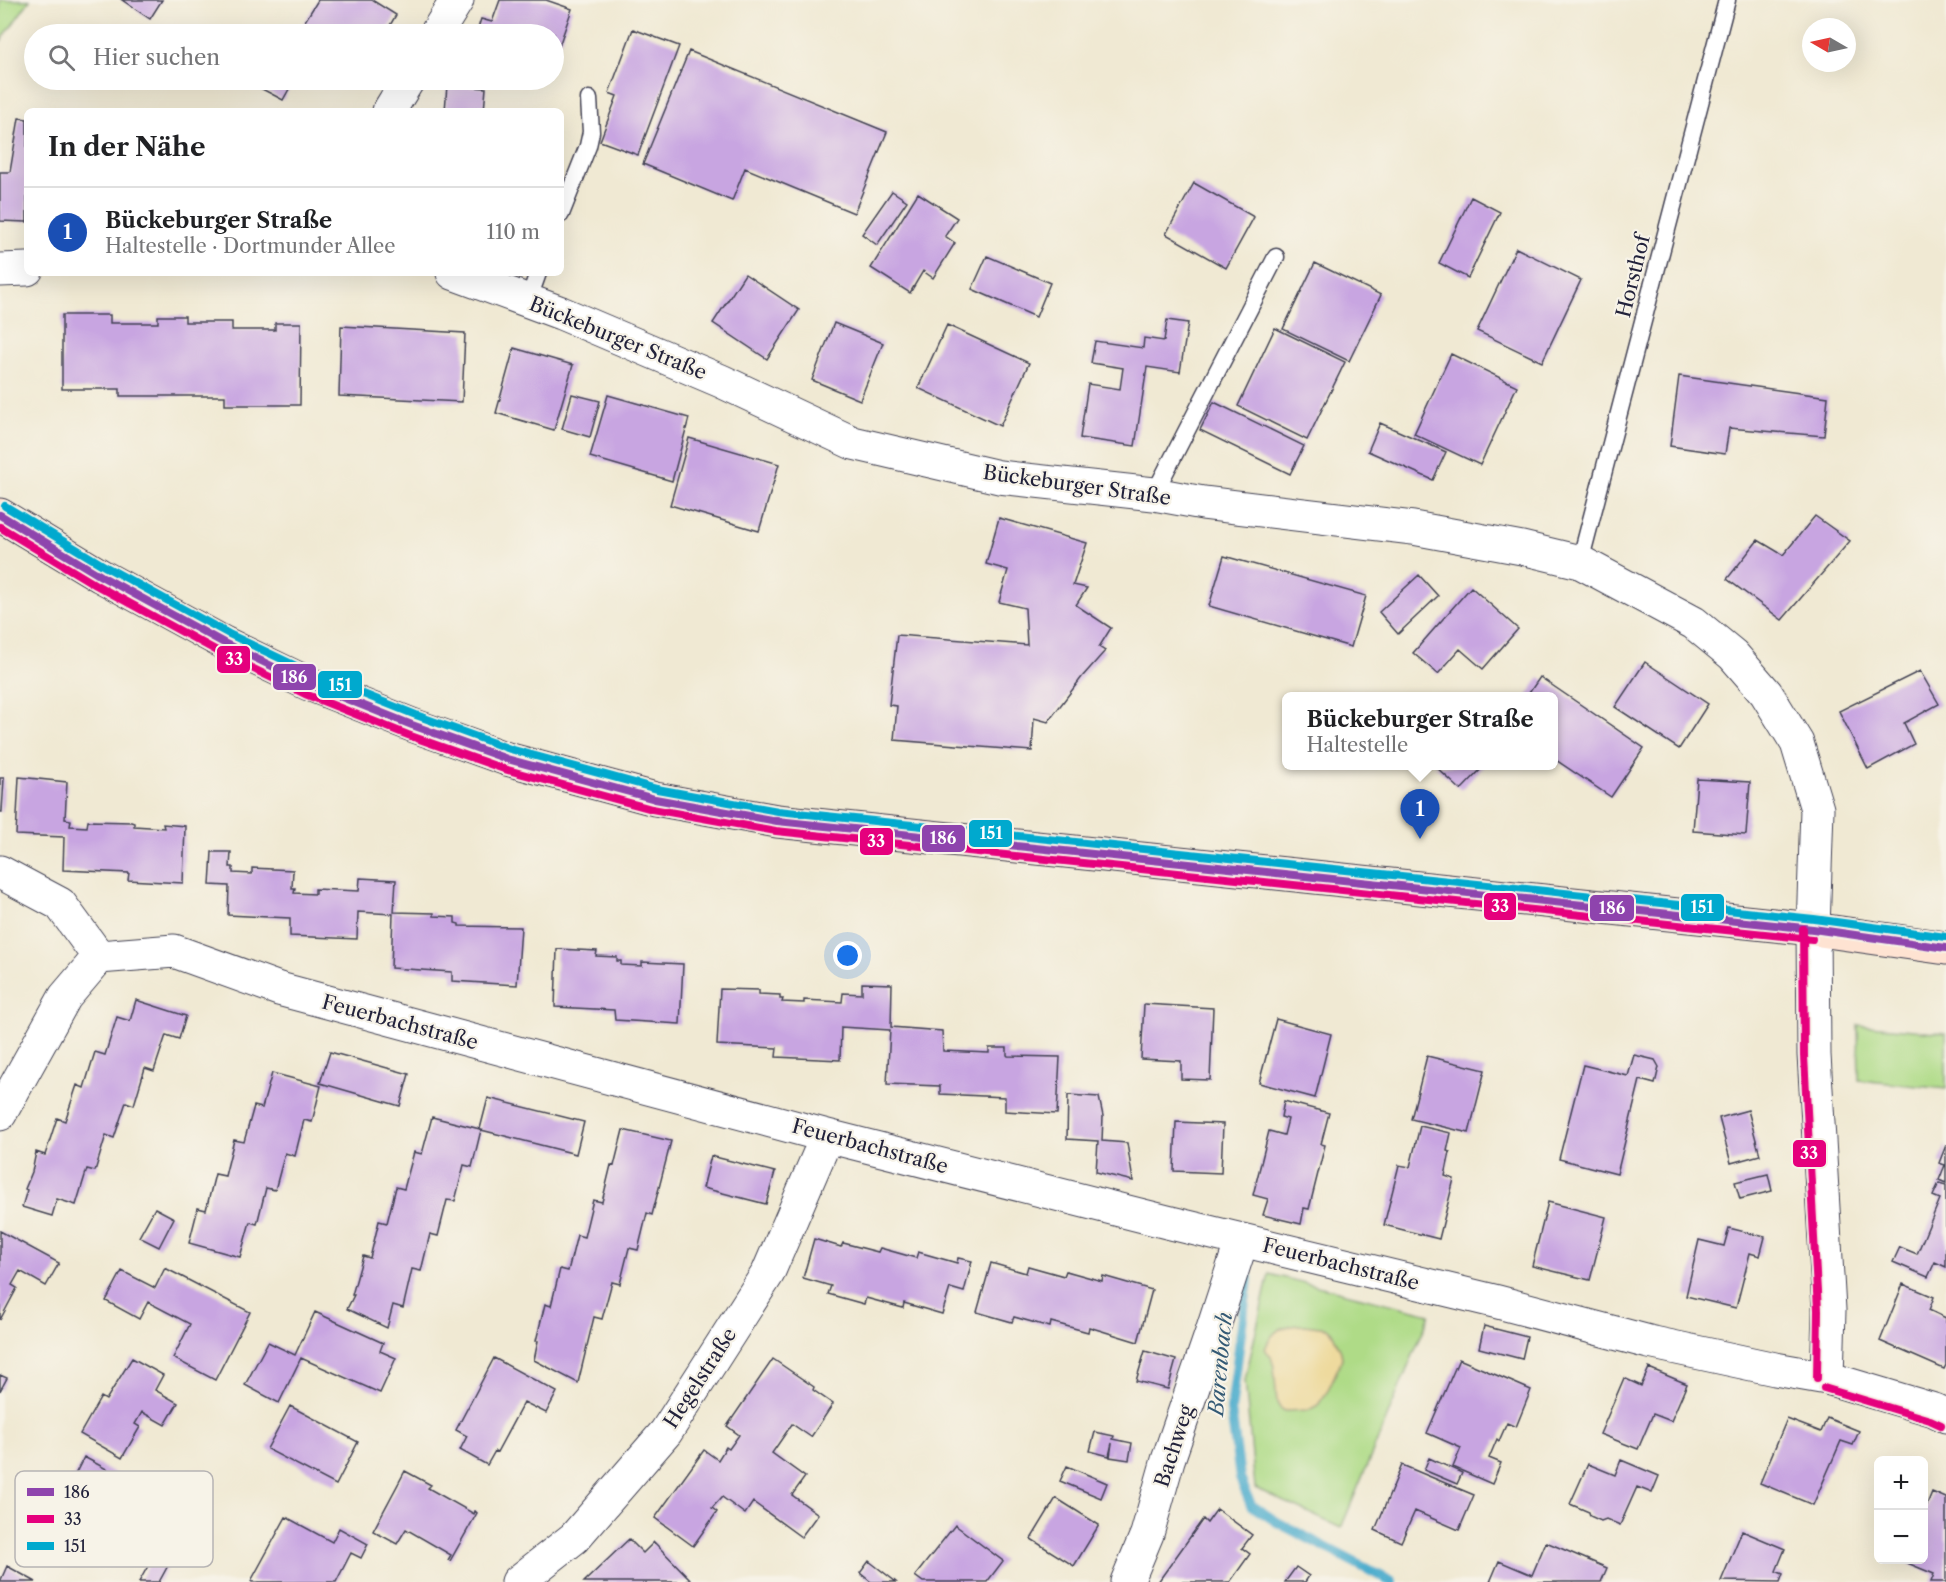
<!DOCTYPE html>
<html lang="de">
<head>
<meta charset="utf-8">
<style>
  body { margin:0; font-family:"Libre Caslon Text",serif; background:#f2f2f2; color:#202124 }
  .controls { position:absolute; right:18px; bottom:18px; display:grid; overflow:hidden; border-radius:9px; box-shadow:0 6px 24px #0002 }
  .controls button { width:54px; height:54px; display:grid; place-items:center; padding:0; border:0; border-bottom:2px solid #e0e0e0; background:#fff; color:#202124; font:30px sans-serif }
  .compass { position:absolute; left:1802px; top:18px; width:54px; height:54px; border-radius:50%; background:#fff; box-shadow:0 6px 24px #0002; rotate:279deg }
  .you { position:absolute; left:848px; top:956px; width:21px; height:21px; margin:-15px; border:4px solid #fff; border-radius:50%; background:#1a73e8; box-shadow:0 0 0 9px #1a73e833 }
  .badge { display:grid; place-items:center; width:39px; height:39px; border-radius:50%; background:#1f6fb2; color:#fff; font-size:20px; font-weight:700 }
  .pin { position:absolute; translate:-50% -50px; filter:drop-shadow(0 2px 3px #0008) }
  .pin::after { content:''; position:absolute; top:32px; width:21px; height:18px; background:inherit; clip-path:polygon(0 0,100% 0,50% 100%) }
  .popup { position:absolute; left:1282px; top:692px; width:276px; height:78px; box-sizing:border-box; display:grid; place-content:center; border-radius:9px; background:#fff; filter:drop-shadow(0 2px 4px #0005); font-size:20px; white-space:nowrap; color:#757577 }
  .popup b { font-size:22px; color:#202124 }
  .popup::after { content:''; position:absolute; left:50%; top:100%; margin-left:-12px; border:12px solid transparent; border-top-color:#fff }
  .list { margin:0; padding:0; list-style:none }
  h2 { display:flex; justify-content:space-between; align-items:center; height:78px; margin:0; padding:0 24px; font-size:26px }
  h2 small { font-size:20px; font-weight:400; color:#757577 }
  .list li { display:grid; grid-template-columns:39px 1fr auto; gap:18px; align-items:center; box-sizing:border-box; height:90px; padding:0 24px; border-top:2px solid #e0e0e0 }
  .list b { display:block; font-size:22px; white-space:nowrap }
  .list p { margin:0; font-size:20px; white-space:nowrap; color:#757577 }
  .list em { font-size:20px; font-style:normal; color:#757577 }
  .icon { flex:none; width:33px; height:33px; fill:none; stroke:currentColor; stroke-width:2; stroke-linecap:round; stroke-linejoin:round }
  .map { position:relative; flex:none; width:1946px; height:1582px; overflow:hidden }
  .search { position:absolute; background:#fff; box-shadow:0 6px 24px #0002; left:24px; top:24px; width:540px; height:66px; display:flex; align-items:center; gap:15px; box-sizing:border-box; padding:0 21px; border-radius:33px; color:#757577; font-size:22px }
  .panel { position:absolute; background:#fff; box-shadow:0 6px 24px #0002; left:24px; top:108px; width:540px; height:168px; border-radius:9px }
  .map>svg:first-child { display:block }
  .green { fill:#afdb87; stroke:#687e61; stroke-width:1.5 }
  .sand { fill:#eeda9e; stroke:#887e6c; stroke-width:1.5 }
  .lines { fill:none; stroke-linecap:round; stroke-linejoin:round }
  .stream { stroke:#4eadcd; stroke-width:10 }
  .building { fill:#c8a5e1 }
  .service-casing { stroke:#414052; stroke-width:19 }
  .minor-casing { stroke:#414052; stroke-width:35 }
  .secondary-casing { stroke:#414052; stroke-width:35 }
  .service { stroke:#fff; stroke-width:16 }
  .minor { stroke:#fff; stroke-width:33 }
  .secondary { stroke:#fee3d2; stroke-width:33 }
  .bus-1-casing { stroke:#f7f3e8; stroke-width:12 }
  .bus-2-casing { stroke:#f7f3e8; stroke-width:12 }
  .bus-3-casing { stroke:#f7f3e8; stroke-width:12 }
  .bus-1 { stroke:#8e44ad; stroke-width:8 }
  .bus-2 { stroke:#e5007d; stroke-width:8 }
  .bus-3 { stroke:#00a9ce; stroke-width:8 }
  .labels { text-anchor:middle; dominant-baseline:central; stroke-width:4.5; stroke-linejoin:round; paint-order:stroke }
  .street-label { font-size:20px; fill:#22223b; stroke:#f7f3e8 }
  .water-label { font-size:21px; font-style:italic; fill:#345a75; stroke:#f7f3e8 }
  .key { fill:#f7f3e8; stroke:#b7b4b4; stroke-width:1.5 }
  .key-label { font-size:16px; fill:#22223b }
  .line-badge { stroke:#f7f3e8; stroke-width:2 }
  .badge-label { font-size:16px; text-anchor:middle; font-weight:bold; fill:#fff }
</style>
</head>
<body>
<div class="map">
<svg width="1946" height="1582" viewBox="0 0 1946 1582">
  <rect width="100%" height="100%" fill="#f7f3e8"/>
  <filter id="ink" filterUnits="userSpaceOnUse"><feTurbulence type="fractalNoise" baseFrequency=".0167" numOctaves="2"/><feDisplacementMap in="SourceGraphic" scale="12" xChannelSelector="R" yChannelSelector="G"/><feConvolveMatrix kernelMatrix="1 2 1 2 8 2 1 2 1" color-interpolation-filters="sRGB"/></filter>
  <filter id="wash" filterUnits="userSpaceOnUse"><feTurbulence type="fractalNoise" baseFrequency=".008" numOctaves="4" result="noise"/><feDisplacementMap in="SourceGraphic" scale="24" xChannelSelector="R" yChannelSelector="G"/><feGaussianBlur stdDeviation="1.35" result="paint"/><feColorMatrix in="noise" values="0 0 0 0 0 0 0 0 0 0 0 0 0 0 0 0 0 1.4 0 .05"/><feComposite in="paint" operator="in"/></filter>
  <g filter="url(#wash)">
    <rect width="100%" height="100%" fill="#f0e9d3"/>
    <!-- green -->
    <path class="green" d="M0,0H30L0,42Z
      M1858,1025L1946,1033V1089L1859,1080Z
      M1269,1274L1430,1314L1341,1528L1255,1488L1245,1380Z"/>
    <!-- sand -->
    <path class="sand" d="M1305,1325L1327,1328L1333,1334L1341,1352L1342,1358L1339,1366L1327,1392L1318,1405L1309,1410L1285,1411L1280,1408L1277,1403L1274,1367L1271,1357L1265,1349C1273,1328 1284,1325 1305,1325Z"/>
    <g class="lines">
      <!-- stream -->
      <path class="stream" d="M1248,1278L1231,1410L1240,1478L1251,1505L1277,1522L1392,1582"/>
    </g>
    <g id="blocks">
      <!-- building -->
      <path class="building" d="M122,0H162L150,19Z
        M318,0H372L396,15L385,34H297Z
        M500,0H546L572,9L559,46L554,44V34H476L481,19L492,22Z
        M633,29L679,46L638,155L600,141L617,96L609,93Z
        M689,51L887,132L854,213L745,168L732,201L643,164Z
        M245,80H294L283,100Z
        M447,85L486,88L484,111H445Z
        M19,118L27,119V222L0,221V172H10Z
        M1194,183L1254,217L1226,268L1166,234Z
        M892,191L907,201L877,245L862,234Z
        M918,193L957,218L945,236L955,243L933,278L923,271L910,293L871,268Z
        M1471,197L1500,212L1468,278L1439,263Z
        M1516,248L1581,280L1542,362L1477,331Z
        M987,256L1050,283L1036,317L972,289Z
        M1315,263L1381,295L1349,361L1283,329Z
        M745,274L799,310L767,359L713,323Z
        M62,315H110V323H158V316H185V322H232V330H275V323H301L300,405H225V396H120V389H62Z
        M1167,320L1188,323L1180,372L1147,367L1135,446L1080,438L1088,384L1120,389L1123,368L1091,363L1095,341L1143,348L1144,338L1164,341Z
        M834,323L883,343L860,400L812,380Z
        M947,325L1029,363L1000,426L918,388Z
        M341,326L465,333L462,402L339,396Z
        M1275,328L1345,362L1307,440L1238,406Z
        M514,348L573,365L554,430L496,413Z
        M1451,354L1517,386L1480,465L1414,434Z
        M1679,376L1828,397L1824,436L1729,428L1725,454L1670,446Z
        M572,394L600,401L590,437L562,429Z
        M608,395L689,418L672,481L590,457Z
        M1214,402L1304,446L1290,474L1200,430Z
        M1380,423L1446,452L1433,480L1368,451Z
        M689,438L779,464L759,531L670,505Z
        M1815,516L1850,541L1782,620L1727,579L1758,540L1783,555Z
        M999,518L1087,543L1073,585L1087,588L1076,605L1111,628L1099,647L1105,651L1082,677L1048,722L1034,718L1032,751L894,740L897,706L889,705L897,635L1027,645L1025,608L999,602L1008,570L986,564Z
        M1224,556L1366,596L1351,647L1209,606Z
        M1419,575L1438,596L1398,634L1379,612Z
        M1471,587L1518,629L1483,669L1460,649L1438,674L1413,653Z
        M1645,662L1708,704L1679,749L1615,707Z
        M1920,671L1939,704L1904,723L1914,744L1868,769L1839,711Z
        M1540,677L1644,748L1611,797L1553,758V696H1527Z
        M1435,766H1484L1461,790Z
        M19,777L67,782L65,819L71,820L70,826L87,827L88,821L131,822L134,823V826L164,828L163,824L185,826L183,883L128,880L129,873L63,870L64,837L16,835Z
        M0,778H4L2,812H0Z
        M1697,779L1750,782L1746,835L1693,831Z
        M212,852H231L230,867H233V873L252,874V868L293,870L292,888H295L294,893L315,894V889L359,891L360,878L396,880L394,912L434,913V916L455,917V923L459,924V926L521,927L517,985L452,981V972L391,968L393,914L358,912L357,939L290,936V918L228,915L229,886L210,885Z
        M557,949L597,951L596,956L617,957V961H621V965L642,966V962L683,964L680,1024L615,1020L614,1010L555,1007Z
        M862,983L892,984L891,1027L942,1031L943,1051L989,1053V1048H1007V1055L1008,1056L1060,1057L1057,1114L1005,1111V1097L940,1094V1086L887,1084L890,1030L841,1027L840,1060L776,1057L777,1048L717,1045L720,989L759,990V994L780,995V999H783L782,1002L804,1003V1000L842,1002L843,993L862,994Z
        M136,1000L186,1016L179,1039L166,1035L154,1071L145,1068L134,1105L126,1102L114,1138L106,1135L95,1171L87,1169L76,1205L57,1199L52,1216L22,1207L27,1190L25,1189L32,1172L36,1152L45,1155L57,1118L65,1121L77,1085L84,1088L95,1052L105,1055L117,1017L130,1021Z
        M1144,1004L1213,1008L1210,1080L1181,1079V1061L1141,1059Z
        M1276,1019L1331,1034L1315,1098L1259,1083Z
        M330,1052L409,1074L400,1106L320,1083Z
        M1634,1055L1655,1060L1659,1067L1655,1084L1640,1080L1617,1174L1559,1159L1583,1065L1628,1076Z
        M1427,1056L1485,1070L1469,1133L1411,1119Z
        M272,1073L321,1086L312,1122L304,1120L295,1156L285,1153L275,1190L266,1188L257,1224L250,1222L240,1257L189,1243L198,1208L206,1210L215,1174L225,1176L234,1140L244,1142L254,1106L262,1108Z
        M1068,1095L1099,1097L1103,1116L1102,1141L1127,1143L1133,1181L1096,1172L1098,1141L1067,1139Z
        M488,1098L584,1122L576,1154L481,1130L472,1167L464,1165L455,1201L447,1200L438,1236L430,1234L421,1271L412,1269L403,1308L393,1305L387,1328L347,1309L354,1295H352L363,1256L370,1258L379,1221L387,1223L396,1187L404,1189L414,1152L422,1154L432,1117L480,1129Z
        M1284,1101L1329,1113L1321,1144L1325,1145L1309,1209L1304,1208L1301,1224L1263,1215L1268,1199L1253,1195L1269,1131L1284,1135L1288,1119L1281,1117Z
        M1748,1110L1760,1155L1731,1163L1719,1118Z
        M1176,1122L1223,1124L1221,1173L1174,1171Z
        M1420,1126L1451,1133L1447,1151L1450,1152L1445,1176L1454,1179L1439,1239L1384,1225L1399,1165L1410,1167Z
        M623,1130L671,1141L652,1215L647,1213L638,1250L629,1248L620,1284L612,1282L602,1319L594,1317L578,1383L534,1360L538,1341H536L545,1304L551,1306L560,1269L568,1271L577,1235L584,1237L593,1200L602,1202L611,1165L614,1166Z
        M1946,1145V1183L1939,1180L1945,1165L1939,1163Z
        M711,1156L775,1172L766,1204L703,1188Z
        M1768,1174L1772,1191L1740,1199L1735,1182Z
        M1939,1183L1946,1185V1267L1935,1262L1928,1277L1893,1262L1900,1247L1917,1254L1940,1199L1933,1196Z
        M1548,1202L1606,1217L1590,1280L1532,1266Z
        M155,1208L174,1218L159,1247L139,1237Z
        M1729,1228L1765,1237L1760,1256L1750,1253L1736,1308L1686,1296L1699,1240L1724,1246Z
        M0,1231L59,1263L46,1286L20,1271L12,1285L17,1288L0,1320Z
        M814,1239L841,1247L843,1243L878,1252L880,1248L916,1258L918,1252L957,1263L958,1258L972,1261L964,1292L950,1288L942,1314L904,1303L903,1308L866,1298L864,1304L828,1294L831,1286L803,1278Z
        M991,1263L1026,1273L1028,1266L1064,1276L1066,1271L1102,1281L1103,1276L1152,1290L1138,1342L1089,1327L1088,1332L1051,1322L1050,1327L1014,1317L1012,1322L977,1312Z
        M165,1268L250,1312L215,1380L173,1358L190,1324L148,1302L139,1319L106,1301L122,1271L155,1288Z
        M1903,1284L1934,1297L1929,1310L1946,1318V1365L1944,1369L1880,1341Z
        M315,1312L383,1343L380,1351L396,1358L380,1393L301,1358L279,1403L245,1385L268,1342L295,1355Z
        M1484,1326L1527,1337L1522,1359L1479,1348Z
        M1145,1351L1176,1360L1168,1389L1136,1381Z
        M132,1358L163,1375L155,1390L178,1403L165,1425L142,1412L135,1424L140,1427L122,1458L80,1434L101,1397L106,1400Z
        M494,1358L557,1392L546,1413L524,1402L497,1452L495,1451L487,1465L460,1450L467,1436L456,1430Z
        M773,1359L814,1387L813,1390L833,1404L811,1437L792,1424L772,1453L805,1477L792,1495L818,1514L801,1537L753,1502L745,1514L722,1497L712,1508L717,1512L693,1546L655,1518L704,1450L718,1460L726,1447L729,1449L739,1435L727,1426Z
        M1459,1359L1531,1390L1516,1427L1507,1423L1499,1441L1497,1439L1489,1458L1501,1463L1492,1484L1453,1467L1461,1448L1427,1433Z
        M1649,1368L1687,1384L1671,1421L1653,1414L1638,1449L1600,1434L1624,1378L1641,1386Z
        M0,1375L7,1378L0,1391Z
        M290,1406L358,1442L336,1485L267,1449Z
        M1827,1418L1859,1431L1853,1445L1841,1441L1813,1505L1760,1483L1787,1419L1821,1432Z
        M1095,1432L1114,1436L1113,1439L1132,1443L1129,1460L1110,1457L1112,1443L1109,1456L1090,1451Z
        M84,1457L127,1480L122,1491L117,1493L123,1518L111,1521L115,1540L104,1544L105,1545L84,1550L82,1544L58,1549L46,1517L55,1514L52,1511L47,1494L55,1492V1493L59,1492L58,1490L68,1488Z
        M1429,1458L1462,1473L1457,1484L1424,1470Z
        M1621,1460L1659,1476L1652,1493L1637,1487L1620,1525L1606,1519L1601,1521L1590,1516L1589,1512L1570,1504L1588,1464L1615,1475Z
        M1402,1465L1474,1495L1459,1530L1415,1511L1401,1542L1375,1530Z
        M1067,1466L1107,1483L1101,1498L1060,1481Z
        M405,1471L431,1485L428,1488L474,1514L475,1511L477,1513L450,1561L448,1560L451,1555L406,1529L397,1544L373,1531Z
        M1932,1492L1946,1498V1582H1931L1934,1574L1900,1560H1924V1512Z
        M1056,1498L1099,1525L1074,1566L1031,1539Z
        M1217,1509L1252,1535L1242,1548L1250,1554L1230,1582H1158L1203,1519L1207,1523Z
        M286,1517L332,1542L339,1528L368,1544L361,1558L351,1553L336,1582H252L251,1581Z
        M955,1525L1003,1561L987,1582H923L915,1576Z
        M1742,1531L1785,1549L1776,1571L1783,1574L1780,1582L1721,1581Z
        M629,1539L643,1553L654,1542L690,1579L686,1582H584Z
        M1546,1542L1607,1568L1601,1582H1490L1499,1561L1532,1575Z
        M156,1552L171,1560L159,1582H139Z
        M869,1561L896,1582H871L860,1573Z
        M7,1566L36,1582H0Z
        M1296,1567L1309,1576L1305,1582H1285Z"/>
    </g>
  </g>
  <g filter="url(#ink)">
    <use href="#blocks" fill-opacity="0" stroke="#414052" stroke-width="1.5"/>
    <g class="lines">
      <!-- service casing -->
      <g class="service-casing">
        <path id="service" d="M561,214L588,146L591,132L589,99
          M528,301L538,273
          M1154,494L1276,257
          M1580,562L1727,0"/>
      </g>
      <!-- minor casing -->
      <g class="minor-casing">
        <path id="minor" d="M436,34L457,0
          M389,111L408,80
          M0,270L27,269
          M453,273L561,313L721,381L853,443L999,477L1154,494L1203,503L1413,528L1522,548L1580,562L1694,623L1733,655L1766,693L1797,743L1817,809L1813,929L1814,1055L1829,1310L1827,1378
          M0,872L60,904L99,957
          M0,1114L65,997L99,957L174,951L279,989L827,1136L1167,1222L1498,1302L1649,1342L1775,1369L1827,1378L1934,1410L1946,1416
          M518,1582L574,1538L666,1432L768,1273L827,1136
          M1127,1582L1147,1534L1168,1460L1211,1335L1242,1240"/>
      </g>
      <!-- secondary casing -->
      <g class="secondary-casing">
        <path id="secondary" d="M0,515L101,576L224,643L309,684L412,725L507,759L655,799L777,821L1813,929L1946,948"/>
      </g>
      <!-- service -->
      <use href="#service" class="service"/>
      <!-- minor -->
      <use href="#minor" class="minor"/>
      <!-- secondary -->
      <use href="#secondary" class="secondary"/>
      <!-- bus-1 casing -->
      <g class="bus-1-casing">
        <path id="bus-1" d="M0,515L101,576L224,643L309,684L412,725L507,759L655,799L777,821L1813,929L1946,948"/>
      </g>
      <!-- bus-2 casing -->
      <g class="bus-2-casing">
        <path id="bus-2" d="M0,527L96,585L219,652L305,694L408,735L504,769L652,809L776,831L1812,939
          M1803,929L1804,1056L1818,1310L1817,1378
          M1824,1388L1930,1420L1941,1425"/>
      </g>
      <!-- bus-3 casing -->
      <g class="bus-3-casing">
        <path id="bus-3" d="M5,506L106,567L229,634L313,674L416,715L510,749L657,789L778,811L1814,919L1946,937"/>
      </g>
      <!-- bus-1 -->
      <use href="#bus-1" class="bus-1"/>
      <!-- bus-2 -->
      <use href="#bus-2" class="bus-2"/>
      <!-- bus-3 -->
      <use href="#bus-3" class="bus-3"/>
    </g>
  </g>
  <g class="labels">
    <!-- street labels -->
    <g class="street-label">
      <text transform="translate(1633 276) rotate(-76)">Horsthof</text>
      <text transform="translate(618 338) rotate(22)">Bückeburger Straße</text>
      <text transform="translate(1077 485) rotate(8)">Bückeburger Straße</text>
      <text transform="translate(400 1022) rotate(15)">Feuerbachstraße</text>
      <text transform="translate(870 1146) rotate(15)">Feuerbachstraße</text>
      <text transform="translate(1341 1264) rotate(14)">Feuerbachstraße</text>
      <text transform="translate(700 1378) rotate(-57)">Hegelstraße</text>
      <text transform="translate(1174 1446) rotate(-72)">Bachweg</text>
    </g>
    <!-- water labels -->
    <g class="water-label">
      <text transform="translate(1220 1364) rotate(-85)">Barenbach</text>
    </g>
  </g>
  <!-- legend -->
  <rect x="15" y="1471" width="198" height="96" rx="9" class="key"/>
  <rect x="27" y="1488" width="27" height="8" fill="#8e44ad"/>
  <rect x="27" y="1515" width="27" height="8" fill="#e5007d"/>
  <rect x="27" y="1542" width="27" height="8" fill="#00a9ce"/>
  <g class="key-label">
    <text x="64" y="1498">186</text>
    <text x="64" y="1525">33</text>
    <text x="64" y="1552">151</text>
  </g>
  <g class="line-badge">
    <rect x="216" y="645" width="35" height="29" rx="6" fill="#e5007d"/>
    <rect x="272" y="663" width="45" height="28" rx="6" fill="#8e44ad"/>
    <rect x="317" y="670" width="46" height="29" rx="6" fill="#00a9ce"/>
    <rect x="968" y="819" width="45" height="29" rx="6" fill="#00a9ce"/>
    <rect x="921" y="824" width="45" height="29" rx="6" fill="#8e44ad"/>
    <rect x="859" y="827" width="35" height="29" rx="6" fill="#e5007d"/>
    <rect x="1483" y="892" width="34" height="29" rx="6" fill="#e5007d"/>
    <rect x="1680" y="893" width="45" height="29" rx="6" fill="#00a9ce"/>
    <rect x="1589" y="894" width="46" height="28" rx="6" fill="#8e44ad"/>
    <rect x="1792" y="1139" width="35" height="29" rx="6" fill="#e5007d"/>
  </g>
  <g class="badge-label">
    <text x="234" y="665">33</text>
    <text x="294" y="683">186</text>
    <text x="340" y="691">151</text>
    <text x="991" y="839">151</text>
    <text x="943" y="844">186</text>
    <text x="876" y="847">33</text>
    <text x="1500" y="912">33</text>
    <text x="1702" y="913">151</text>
    <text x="1612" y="914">186</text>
    <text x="1809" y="1159">33</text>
  </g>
</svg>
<div class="controls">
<button>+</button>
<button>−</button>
</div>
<svg class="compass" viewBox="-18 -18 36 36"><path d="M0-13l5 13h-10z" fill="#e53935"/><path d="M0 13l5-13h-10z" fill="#757577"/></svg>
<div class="you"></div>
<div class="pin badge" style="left:1420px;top:839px;background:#1a4fb4">1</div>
<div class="popup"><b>Bückeburger Straße</b>Haltestelle</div>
<div class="search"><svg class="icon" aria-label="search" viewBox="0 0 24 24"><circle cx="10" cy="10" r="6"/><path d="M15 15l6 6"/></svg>Hier suchen</div>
<section class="panel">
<h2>In der Nähe<small></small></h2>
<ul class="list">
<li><span class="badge" style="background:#1a4fb4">1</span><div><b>Bückeburger Straße</b><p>Haltestelle · Dortmunder Allee</p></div><em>110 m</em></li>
</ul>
</section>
</div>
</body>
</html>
